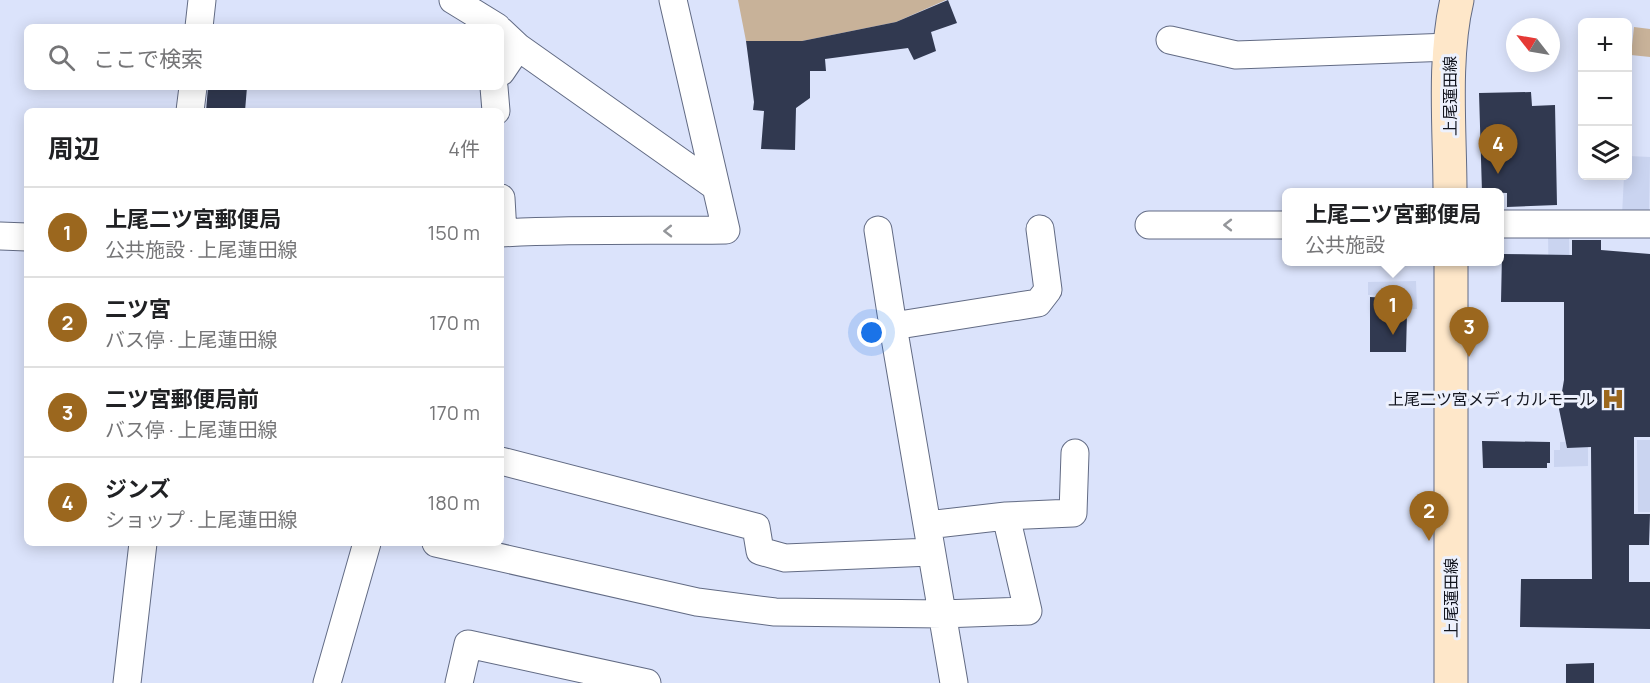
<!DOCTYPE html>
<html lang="ja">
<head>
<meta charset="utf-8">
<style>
  body { margin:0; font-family:Manrope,"Noto Sans JP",sans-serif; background:#f2f2f2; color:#202124 }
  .controls { position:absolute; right:18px; top:18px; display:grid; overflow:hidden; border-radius:9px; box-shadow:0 3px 15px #0003 }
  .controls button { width:54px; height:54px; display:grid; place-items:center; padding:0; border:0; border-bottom:2px solid #e0e0e0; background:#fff; color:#202124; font:30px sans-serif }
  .compass { position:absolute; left:1506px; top:18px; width:54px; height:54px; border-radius:50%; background:#fff; box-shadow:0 3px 15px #0003; rotate:301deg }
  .you { position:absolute; left:872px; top:333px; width:21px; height:21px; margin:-15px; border:4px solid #fff; border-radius:50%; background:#1a73e8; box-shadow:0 0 0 9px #1a73e833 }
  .badge { display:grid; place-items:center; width:39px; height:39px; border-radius:50%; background:#9b671e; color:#fff; font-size:20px; font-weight:700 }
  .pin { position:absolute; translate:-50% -50px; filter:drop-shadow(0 2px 3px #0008) }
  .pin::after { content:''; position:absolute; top:32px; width:21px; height:18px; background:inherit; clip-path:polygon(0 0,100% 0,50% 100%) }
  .popup { position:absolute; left:1282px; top:188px; width:222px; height:78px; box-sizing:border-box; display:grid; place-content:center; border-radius:9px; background:#fff; filter:drop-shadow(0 2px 4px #0005); font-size:20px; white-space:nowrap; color:#757577 }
  .popup b { font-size:22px; color:#202124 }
  .popup::after { content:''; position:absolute; left:50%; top:100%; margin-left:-12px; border:12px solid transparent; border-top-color:#fff }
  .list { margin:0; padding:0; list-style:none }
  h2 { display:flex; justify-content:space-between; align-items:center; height:78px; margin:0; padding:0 24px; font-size:26px }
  h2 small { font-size:20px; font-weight:400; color:#757577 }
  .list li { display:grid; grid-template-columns:39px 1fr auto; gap:18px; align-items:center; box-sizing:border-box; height:90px; padding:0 24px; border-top:2px solid #e0e0e0 }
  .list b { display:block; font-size:22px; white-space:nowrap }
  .list p { margin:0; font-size:20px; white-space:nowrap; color:#757577 }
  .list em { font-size:20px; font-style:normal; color:#757577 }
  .icon { flex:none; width:33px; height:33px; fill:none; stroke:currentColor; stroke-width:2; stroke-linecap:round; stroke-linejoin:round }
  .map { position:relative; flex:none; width:1650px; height:683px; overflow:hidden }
  .search { position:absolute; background:#fff; box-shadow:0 3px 15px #0003; left:24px; top:24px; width:480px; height:66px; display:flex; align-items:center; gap:15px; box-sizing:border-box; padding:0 21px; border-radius:9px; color:#757577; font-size:22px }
  .panel { position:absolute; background:#fff; box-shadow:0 3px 15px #0003; left:24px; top:108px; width:480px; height:438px; border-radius:9px }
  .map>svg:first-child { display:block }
  .built { fill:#cad4f0 }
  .green { fill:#c8b299 }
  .building { fill:#313950 }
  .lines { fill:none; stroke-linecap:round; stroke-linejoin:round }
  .street-casing { stroke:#626b84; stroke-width:29 }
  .secondary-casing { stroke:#626b84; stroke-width:35 }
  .street { stroke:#fff; stroke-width:27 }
  .secondary { stroke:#fee7c9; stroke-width:33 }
  .oneway { stroke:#94969a }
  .labels { text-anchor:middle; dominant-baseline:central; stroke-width:6; stroke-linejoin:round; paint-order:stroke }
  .street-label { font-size:16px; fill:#12151f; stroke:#edf1fd }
  .poi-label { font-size:16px; fill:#12151f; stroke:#edf1fd; text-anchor:end }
</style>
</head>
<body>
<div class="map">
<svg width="1650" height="683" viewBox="0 0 1650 683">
  <rect width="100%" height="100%" fill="#dbe3fb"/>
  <!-- built -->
  <path class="built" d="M1628,156L1650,157L1649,214L1622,215L1624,176H1628Z
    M1569,233L1570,301H1549L1548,234Z
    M1416,281L1417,309L1392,310L1391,294L1368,295V282Z
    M1637,440H1650V512H1638Z
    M1588,441V466L1554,467V450H1560V442Z"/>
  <!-- green -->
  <path class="green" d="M738,0H946L896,22L802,41H746Z
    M1634,27L1650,29V57L1631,55Z"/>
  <!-- building -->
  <path class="building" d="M948,0L957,23L931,32L936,51L914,60L908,48L825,59L826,71H810V98L796,108L795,150L761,149L764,111L753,110L754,102L746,41H802L896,22Z
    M208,87H247L245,111H206Z
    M1531,92L1532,106L1555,105L1557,205L1507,207V193L1482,192L1479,93Z
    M1572,240H1601V250L1650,254V437H1634V514H1650L1649,545H1629V582H1650V629L1520,627L1521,579H1592L1591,447L1567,448L1559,409L1564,380V302H1501L1502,254L1572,255Z
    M1370,297L1389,298V313H1407L1406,352H1370Z
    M1482,441L1550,442V463H1547V468H1483Z
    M1594,663V683H1566V664Z"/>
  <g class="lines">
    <!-- street casing -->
    <g class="street-casing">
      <path id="street" d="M453,0L497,27
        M199,27L202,0
        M501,31L518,47L716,187
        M1170,40L1236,55L1450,47
        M501,72L518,47
        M494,87L496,111
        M190,111L193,87
        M501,198L503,233
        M1500,224H1650
        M1149,225H1286
        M878,230L893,326L954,683
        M501,233C576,229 651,231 726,230L673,0
        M0,236L27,237
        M893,326L1038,303L1048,290L1040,229
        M501,461L756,527L760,551L785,558L931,552
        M927,525L1006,516L1073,513L1075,453
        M436,543L697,602L775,612L942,614L1028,611L1006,516
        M127,683L143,543
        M327,683L367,543
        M459,683L468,644L647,683"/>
    </g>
    <!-- secondary casing -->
    <g class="secondary-casing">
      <path id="secondary" d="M1450,192C1450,132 1443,59 1457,0
        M1451,262V683"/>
    </g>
    <!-- street -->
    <use href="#street" class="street"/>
    <!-- secondary -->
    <use href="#secondary" class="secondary"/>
  </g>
  <!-- one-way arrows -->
  <defs><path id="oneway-chevron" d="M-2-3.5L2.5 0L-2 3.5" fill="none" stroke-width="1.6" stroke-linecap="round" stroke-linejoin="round" transform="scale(1.5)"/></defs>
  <g class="oneway">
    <use href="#oneway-chevron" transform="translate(1228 225) rotate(-180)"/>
    <use href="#oneway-chevron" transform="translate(668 231) rotate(179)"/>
  </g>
  <!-- icons -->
  <defs>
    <g id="hospital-bare" transform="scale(1.8)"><path d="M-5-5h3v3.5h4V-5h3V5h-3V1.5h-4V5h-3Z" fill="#9b671e" stroke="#edf1fd" stroke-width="2.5" paint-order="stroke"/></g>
  </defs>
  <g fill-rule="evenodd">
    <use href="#hospital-bare" x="1613" y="399"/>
  </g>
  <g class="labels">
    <!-- street labels -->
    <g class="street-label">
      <text transform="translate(1450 96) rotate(-90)">上尾蓮田線</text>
      <text transform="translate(1451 598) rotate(-90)">上尾蓮田線</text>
    </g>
    <!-- poi labels -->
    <g class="poi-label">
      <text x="1595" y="399">上尾二ツ宮メディカルモール</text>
    </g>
  </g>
</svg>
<div class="controls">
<button>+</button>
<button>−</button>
<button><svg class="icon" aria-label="layers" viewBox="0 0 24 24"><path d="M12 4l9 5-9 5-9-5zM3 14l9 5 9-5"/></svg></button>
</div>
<svg class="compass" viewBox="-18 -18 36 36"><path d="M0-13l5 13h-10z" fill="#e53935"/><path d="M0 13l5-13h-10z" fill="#757577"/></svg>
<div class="you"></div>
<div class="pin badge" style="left:1393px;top:335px">1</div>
<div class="popup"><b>上尾二ツ宮郵便局</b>公共施設</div>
<div class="pin badge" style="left:1429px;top:541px">2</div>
<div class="pin badge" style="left:1469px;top:357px">3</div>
<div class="pin badge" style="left:1498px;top:174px">4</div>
<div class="search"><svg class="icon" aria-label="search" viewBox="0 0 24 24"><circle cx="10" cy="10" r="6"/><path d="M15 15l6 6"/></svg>ここで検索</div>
<section class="panel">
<h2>周辺<small>4件</small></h2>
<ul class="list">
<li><span class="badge">1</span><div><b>上尾二ツ宮郵便局</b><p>公共施設 · 上尾蓮田線</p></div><em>150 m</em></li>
<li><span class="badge">2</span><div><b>二ツ宮</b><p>バス停 · 上尾蓮田線</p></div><em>170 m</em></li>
<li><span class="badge">3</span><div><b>二ツ宮郵便局前</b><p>バス停 · 上尾蓮田線</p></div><em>170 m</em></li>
<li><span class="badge">4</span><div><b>ジンズ</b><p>ショップ · 上尾蓮田線</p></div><em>180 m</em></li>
</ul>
</section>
</div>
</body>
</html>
